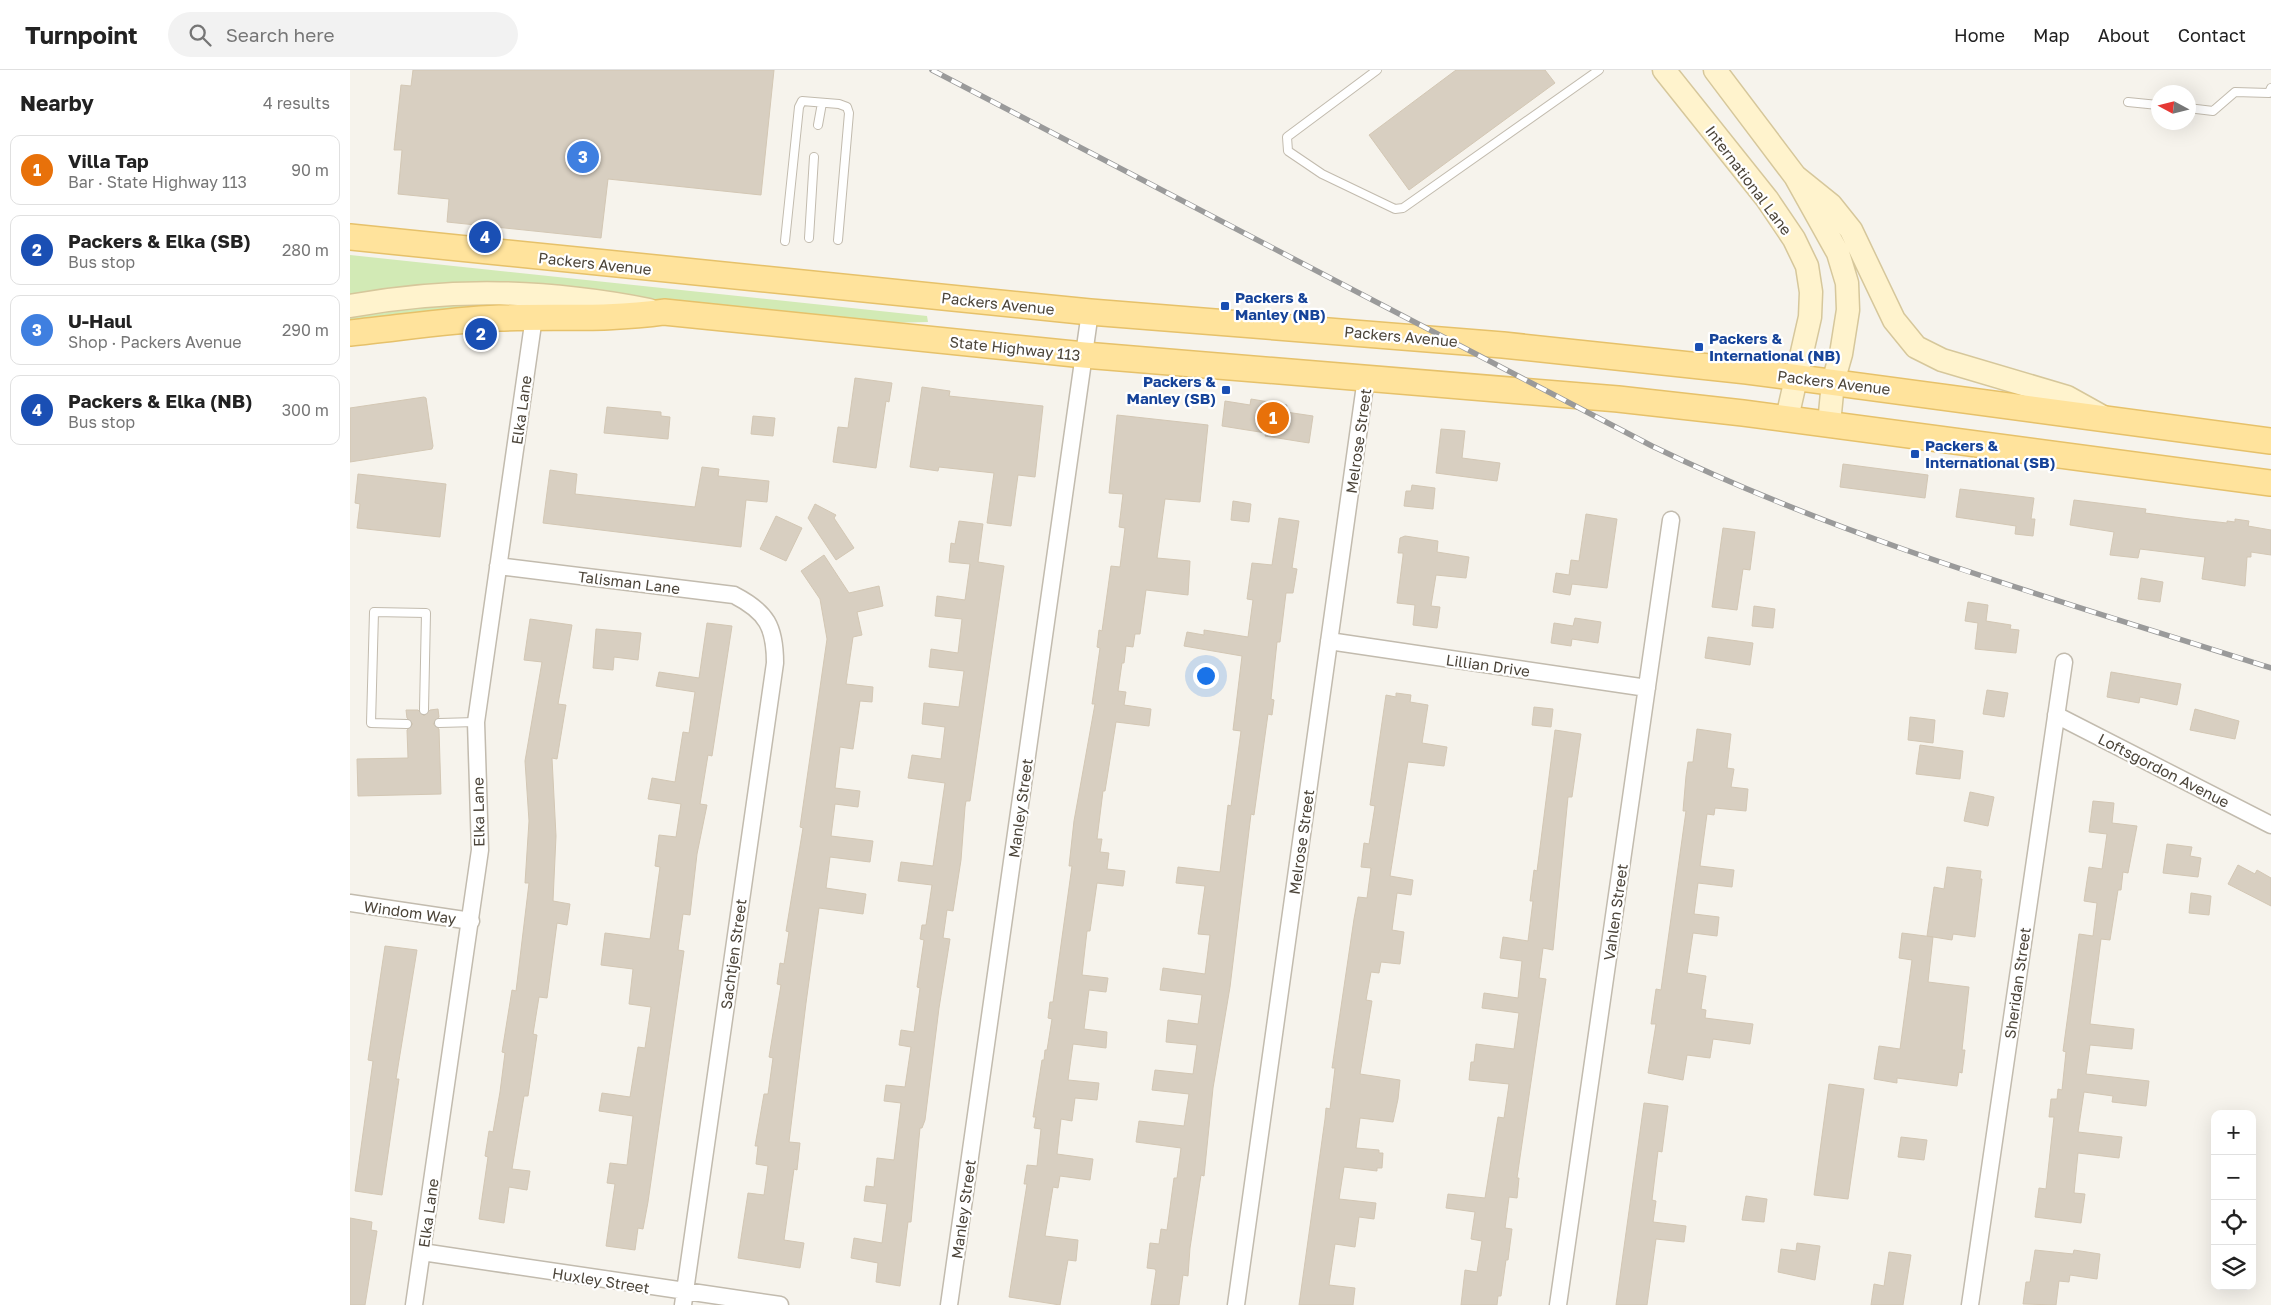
<!DOCTYPE html>
<html lang="en">
<head>
<meta charset="utf-8">
<style>
  body { margin:0; font-family:"Golos Text",sans-serif; background:#f2f2f2; color:#222 }
  .controls { position:absolute; right:15px; bottom:15px; display:grid; overflow:hidden; border-radius:10px; box-shadow:0 5px 20px #0002 }
  .controls button { width:45px; height:45px; display:grid; place-items:center; padding:0; border:0; border-bottom:1px solid #e0e0e0; background:#fff; color:#222; font:25px sans-serif }
  .compass { position:absolute; left:1801px; top:15px; width:45px; height:45px; border-radius:50%; background:#fff; box-shadow:0 5px 20px #0002; rotate:277deg }
  .you { position:absolute; left:855px; top:605px; width:18px; height:18px; margin:-12px; border:4px solid #fff; border-radius:50%; background:#1a73e8; box-shadow:0 0 0 8px #1a73e833 }
  .badge { display:grid; place-items:center; width:32px; height:32px; border-radius:50%; background:#fc3f1d; color:#fff; font-size:16px; font-weight:700 }
  .pin { position:absolute; translate:-50% -50%; border:2px solid #fff; box-shadow:0 1px 5px #0006 }
  .list { margin:0; padding:0; list-style:none }
  h2 { display:flex; justify-content:space-between; align-items:center; height:65px; margin:0; padding:0 20px; font-size:21px }
  h2 small { font-size:16px; font-weight:400; color:#767676 }
  .list li { display:grid; grid-template-columns:32px 1fr auto; gap:15px; align-items:center; box-sizing:border-box; height:70px; margin:0 10px 10px; padding:0 10px; border:1px solid #e0e0e0; border-radius:10px }
  .list b { display:block; font-size:19px; white-space:nowrap }
  .list p { margin:0; font-size:16px; white-space:nowrap; color:#767676 }
  .list em { font-size:16px; font-style:normal; color:#767676 }
  .icon { flex:none; width:28px; height:28px; fill:none; stroke:currentColor; stroke-width:2; stroke-linecap:round; stroke-linejoin:round }
  .map { position:relative; flex:none; width:1921px; height:1235px; overflow:hidden }
  header { display:flex; align-items:center; gap:30px; box-sizing:border-box; height:70px; padding:0 25px; background:#fff; border-bottom:1px solid #e0e0e0 }
  header strong { font-size:24px }
  nav { display:flex; gap:28px; margin-inline-start:auto; font-size:18px }
  .search { width:350px; height:45px; background:#f2f2f2; display:flex; align-items:center; gap:12px; box-sizing:border-box; padding:0 18px; border-radius:28px; color:#767676; font-size:19px }
  main { display:flex }
  aside { flex:1; background:#fff }
  .map>svg:first-child { display:block }
  .green { fill:#d2eab5 }
  .building { fill:#d8cfc1; stroke:#d3c7b4 }
  .lines { fill:none; stroke-linecap:round; stroke-linejoin:round }
  .lane-casing { stroke:#c2bbae; stroke-width:10 }
  .street-casing { stroke:#c2bbae; stroke-width:19 }
  .secondary-casing { stroke:#d6c79b; stroke-width:25 }
  .primary-casing { stroke:#e6c16a; stroke-width:28 }
  .lane { stroke:#fff; stroke-width:8 }
  .street { stroke:#fff; stroke-width:16 }
  .secondary { stroke:#fff3cd; stroke-width:22 }
  .primary { stroke:#ffe39c; stroke-width:25 }
  .rail-casing { stroke:#9a9a9a; stroke-width:5.5 }
  .rail { stroke:#fff; stroke-width:4; stroke-dasharray:11; stroke-linecap:butt }
  .transit-dot { fill:#1a4fb4; stroke:#fff; stroke-width:2 }
  .labels { text-anchor:middle; dominant-baseline:central; stroke-width:4.5; stroke-linejoin:round; paint-order:stroke }
  .street-label { font-size:15px; fill:#4b4439; stroke:#fff }
  .transit-label { font-size:15px; font-weight:bold; fill:#164399; stroke:#fff; text-anchor:start }
</style>
</head>
<body>
<header>
<strong>Turnpoint</strong>
<div class="search"><svg class="icon" aria-label="search" viewBox="0 0 24 24"><circle cx="10" cy="10" r="6"/><path d="M15 15l6 6"/></svg>Search here</div>
<nav><a>Home</a><a>Map</a><a>About</a><a>Contact</a></nav>
</header>
<main>
<aside>
<h2>Nearby<small>4 results</small></h2>
<ul class="list">
<li><span class="badge" style="background:#e8710a">1</span><div><b>Villa Tap</b><p>Bar · State Highway 113</p></div><em>90 m</em></li>
<li><span class="badge" style="background:#1a4fb4">2</span><div><b>Packers &amp; Elka (SB)</b><p>Bus stop</p></div><em>280 m</em></li>
<li><span class="badge" style="background:#3f7fe0">3</span><div><b>U-Haul</b><p>Shop · Packers Avenue</p></div><em>290 m</em></li>
<li><span class="badge" style="background:#1a4fb4">4</span><div><b>Packers &amp; Elka (NB)</b><p>Bus stop</p></div><em>300 m</em></li>
</ul>
</aside>
<div class="map">
<svg width="1921" height="1235" viewBox="0 0 1921 1235">
  <rect width="100%" height="100%" fill="#f6f3ec"/>
  <!-- green -->
  <path class="green" d="M0,185L577,246L578,252L536,253L0,225Z
    M143,232L142,238L0,254V246L60,237Z"/>
  <!-- building -->
  <path class="building" d="M63,0H424L411,125L258,109L251,168L97,152L99,129L48,124L52,80H44L51,15L61,16Z
    M1106,0H1195L1205,13L1059,120L1019,65Z
    M505,308L542,313L539,332L536,331L526,398L483,392L488,357L498,358Z
    M572,317L600,321L599,326L693,336L685,407L668,405L661,456L637,453L644,403L589,397L588,401L560,397Z
    M74,327L76,328L83,376L82,379L0,392V338Z
    M901,329L937,335L936,342L963,346L959,373L915,366L916,363L872,356L875,331L900,335Z
    M257,337L311,342V346L320,347L318,369L254,363Z
    M767,345L858,355L850,432L815,429L807,488L840,491L838,525L796,520L790,564H785L783,577L776,576L774,593H772L768,621L776,622L774,635L801,639L799,656L766,652L755,721H753L747,769H752L750,782L759,783L757,799L775,801L773,816L747,813L740,861H737L732,905L758,908L756,922L739,920L734,959L757,962L756,978L723,974L718,1010L749,1013L747,1030L725,1028L722,1051L711,1049L707,1084L743,1089L740,1110L710,1106L708,1118L703,1117L695,1166L728,1170L726,1191L718,1190L710,1235L659,1227L677,1114H674L677,1095L687,1096L691,1059L684,1058L686,1047H683L692,990H694L695,980H697L702,949L698,948L700,932H703L722,796H719L724,751L745,634H742L750,578L747,577L749,560L752,561L761,496L770,497L775,458L769,457L773,424L759,423Z
    M403,346L425,348L423,366L401,364Z
    M1091,359L1115,361L1112,388L1150,393L1147,411L1086,403Z
    M1493,394L1578,405L1575,428L1490,417Z
    M352,397L369,399L368,406L419,411L417,432L396,430L391,477L193,453L200,400L227,404L225,424L345,437Z
    M8,404L96,414L90,467L7,458L10,434L5,433Z
    M1062,415L1085,418L1083,439L1054,436L1056,421H1061Z
    M1610,419L1684,428L1681,449H1685L1683,466L1665,464L1666,456L1606,447Z
    M1724,430L1796,439L1795,443L1840,449L1877,453V451L1885,452V449L1899,451L1898,456L1921,460V485L1901,482V487H1897L1895,516L1852,509L1855,487L1790,479L1788,488L1760,485L1764,462L1720,455Z
    M883,431L901,434L899,452L881,450Z
    M465,434L486,445L484,448L504,478L486,490L458,448Z
    M1236,444L1267,449L1257,518L1222,514L1220,525L1203,522L1206,503L1219,505L1221,490L1229,491Z
    M426,446L452,458L436,491L410,479Z
    M929,448L949,451L942,498L947,499L943,523H936L930,572H927L921,629L924,630L922,645L918,644L904,745L901,744L880,917L863,1018L854,1106L851,1105L840,1178L838,1206L833,1205L829,1235H801L806,1201L805,1199L797,1198L800,1173L809,1174L811,1159L817,1160L824,1108H827L831,1078L786,1072L789,1051L834,1056L839,1024L802,1020L805,1000L843,1004L847,975L816,972L818,950L848,954L852,925L810,920L813,898L855,904L860,865L848,864L855,816L826,813L828,797L870,802L878,735L881,736L891,661L883,660L892,586L834,576L837,562L854,565V560L898,567L903,530L897,529L902,493L922,495Z
    M609,451L633,454L628,492L654,496L620,731H616L615,737L611,790L603,841L597,840L593,868L600,869L589,938L575,1050L572,1058H570L561,1152H558L550,1216L526,1212L528,1193L501,1188L504,1168L532,1173L537,1134L514,1131L516,1116L524,1117L527,1088L544,1090L551,1033L534,1031L536,1015L555,1017L561,977L549,975L551,960L564,962L570,918L567,917L574,870L570,869L572,855H576L582,815L548,811L551,792L583,796L595,713L558,708L562,685L591,689L595,657L572,654L574,633L609,637L614,601L579,597L581,579L608,583L612,549L585,546L587,526L615,530L620,494L599,492L601,473L605,474Z
    M1373,458L1405,462L1400,500L1393,499L1387,540L1362,537Z
    M1055,466L1088,471L1087,482L1119,487L1116,508L1086,505L1081,536L1090,537L1087,558L1063,555L1065,535L1047,533L1053,486V483H1048L1050,468Z
    M474,485L499,523L529,516L533,536L507,542L512,565L503,567L496,614L523,617L522,632L510,631L503,679L490,677L485,718L510,721L508,737L485,734L481,766L523,771L520,792L480,787L476,818L516,824L513,844L469,838L456,933L439,1072L450,1073L447,1100L444,1099L434,1170L454,1173L450,1198L388,1188L398,1123L414,1125L418,1096L406,1094L408,1076H405L414,1024H418L423,988L419,987L431,915L427,914L430,893L434,894L439,862L436,861L453,758L450,757L477,569L470,529L451,501Z
    M1791,508L1813,512L1810,532L1788,529Z
    M1618,532L1638,535L1636,551L1661,555L1660,559L1669,560L1666,583L1625,579L1628,553L1615,551Z
    M1404,536L1425,539L1423,558L1402,556Z
    M1225,548L1251,552L1248,573L1222,569L1221,576L1201,573L1204,553L1223,556Z
    M180,549L222,555L208,634L216,635L207,689L202,688L206,766L203,831L220,834L217,855L207,853L197,928L189,927L183,964L187,965L178,1026H174L162,1099L180,1101L177,1120L159,1117L154,1153L129,1149L138,1087L135,1086L139,1061L143,1062L150,1022L155,983L152,982L162,920L166,921L179,813H175L179,751L175,691L192,592L174,590Z
    M357,553L382,556L362,686L358,685L350,734L357,735L347,784L340,845L333,844L328,880L334,881L298,1132L293,1159L288,1158L285,1180L256,1176L265,1114L257,1113L260,1093L277,1095L283,1046L249,1041L252,1023L280,1027L288,977L295,978L301,937L279,934L283,899L251,895L255,863L300,869L310,797L305,796L309,765L326,767L331,734L298,729L302,708L325,712L333,662L339,663L345,622L306,616L309,602L349,608Z
    M246,559L291,563L288,590L264,587L263,600L243,598Z
    M1358,567L1403,573L1400,595L1355,588Z
    M1761,602L1831,614L1827,635L1790,627L1789,633L1757,627Z
    M1637,620L1658,623L1654,647L1633,644Z
    M1046,623L1061,625L1060,632L1078,635L1072,673L1097,677L1094,696L1058,692L1040,806L1063,810L1061,825L1047,823L1042,860L1054,862L1050,894L1031,892L1029,903L1021,902L1016,930L1022,931L1010,1004L1050,1010L1048,1029L1043,1052L1010,1048L1006,1078L1029,1080V1083H1033L1032,1098H1027V1101L994,1097L989,1129L1026,1133L1024,1149L1009,1147L1005,1177L985,1174L979,1215L1005,1218L1003,1235H949L975,1049L976,1038L980,1039L985,998H982L1004,849L1008,827L1017,828L1021,798L1011,797L1014,773L1019,774L1025,736L1020,735L1036,625L1046,627Z
    M1184,637L1203,639L1201,657L1182,655Z
    M88,639L89,647L83,654L89,659L91,724L8,726L7,689L58,688L57,660L63,654L57,648L56,640H68L74,646L80,640Z
    M1845,639L1889,651L1885,669L1840,660Z
    M1560,647L1585,650L1583,673L1558,670Z
    M1347,659L1381,664L1377,698L1384,699L1381,717L1398,719L1396,741L1365,738L1364,745L1357,744L1350,796L1384,800L1382,817L1348,813L1344,844L1369,847L1367,866L1343,863L1337,903L1356,906L1351,939L1356,940L1355,948L1403,954L1400,974L1363,969L1360,988L1337,985L1333,1010L1298,1003L1306,954H1301L1306,919L1311,920L1336,741H1333L1336,706L1338,692H1343Z
    M1205,660L1231,664L1222,727H1218L1203,880L1193,878L1189,908L1196,909L1167,1108H1169L1167,1128L1159,1127L1155,1158L1162,1159L1158,1190H1156L1151,1226H1148L1147,1235H1111L1115,1200L1127,1202L1132,1171L1121,1169L1125,1142L1096,1138L1098,1124L1135,1128L1148,1047L1154,1048L1159,1014L1119,1010L1121,992H1124L1126,974L1164,979L1169,943L1132,938L1134,923L1168,928L1172,891L1150,888L1153,867L1178,871L1183,831H1180L1184,800L1187,801Z
    M1570,675L1613,681L1610,709L1566,704Z
    M1620,722L1644,727L1638,756L1614,751Z
    M1743,731L1764,733L1762,753L1787,756L1778,803L1773,802L1771,820H1768L1760,870L1751,869L1740,954L1784,959L1782,979L1740,975L1736,1004L1799,1011L1796,1036L1762,1032L1763,1026L1734,1022L1728,1062L1772,1067L1769,1088L1728,1083L1724,1123L1735,1124L1731,1153L1685,1147L1689,1118L1696,1119L1704,1047H1699L1701,1029H1707L1708,1019L1712,1020L1716,982L1713,981L1729,864L1743,866L1747,833L1734,831L1738,804L1739,797L1752,799L1757,764L1739,762Z
    M1817,774L1842,777L1840,786L1851,788L1848,807L1813,803Z
    M1888,795L1905,804L1907,800L1921,808V836L1878,814Z
    M1597,797L1631,801L1630,809H1632L1625,867L1603,864L1602,870L1577,866L1584,817L1594,819Z
    M1841,823L1861,826L1859,845L1839,843Z
    M1552,863L1583,867L1578,912L1619,917L1612,980H1615L1612,1003L1609,1002L1607,1016L1547,1008V1013L1524,1009L1529,976L1550,979L1562,890L1549,888Z
    M35,876L67,880L46,1009H49L32,1125L5,1121L23,991L18,990Z
    M1479,1014L1514,1019L1498,1129L1464,1125Z
    M1294,1033L1318,1036L1312,1082L1308,1081L1302,1130L1306,1131L1303,1152L1336,1156L1334,1172L1306,1169L1297,1235H1266Z
    M1551,1067L1577,1070L1574,1090L1548,1087Z
    M1396,1126L1417,1129L1414,1152L1392,1150Z
    M0,1148L22,1152L21,1160L27,1161L15,1235H0Z
    M1447,1173L1470,1176L1465,1210L1428,1202L1431,1179L1446,1181Z
    M1685,1180L1723,1184L1724,1180L1750,1184L1747,1209L1720,1205L1719,1212L1709,1211L1706,1235L1673,1234L1676,1212H1680Z
    M1539,1182L1561,1185L1553,1235H1521L1524,1214L1534,1216Z"/>
  <g class="lines">
    <!-- lane casing -->
    <g class="lane-casing">
      <path id="lane" d="M1027,0L937,67L938,81L972,104L1045,139L1053,138L1249,0
        M1778,32L1808,35
        M1838,38L1863,41L1885,22L1919,23L1921,18
        M468,55L472,33
        M459,168L464,87
        M435,171L449,37L452,31L489,34L497,37L499,43L488,170
        M89,653L126,652
        M57,654L21,653L24,542L76,543L74,640"/>
    </g>
    <!-- street casing -->
    <g class="street-casing">
      <path id="street" d="M148,496L384,525C417,542 425,557 425,593L333,1235
        M979,571L1297,618
        M1706,645L1921,755
        M0,833L121,851
        M72,1182L430,1235
        M64,1235L130,780L126,652L184,247
        M599,1235L740,242
        M886,1235L1016,308
        M1208,1235L1321,450
        M1620,1235L1714,592"/>
    </g>
    <!-- secondary casing -->
    <g class="secondary-casing">
      <path id="secondary" d="M1314,0L1417,129L1444,169L1457,196L1461,222L1460,247L1437,348
        M1365,0L1445,106L1488,183L1497,213L1498,240L1491,284L1483,312L1479,354
        M1445,106L1481,135L1501,160L1544,250L1566,277L1592,290L1717,327L1753,347
        M0,236C103,217 197,220 299,240"/>
    </g>
    <!-- primary casing -->
    <g class="primary-casing">
      <path id="primary" d="M0,167L740,242L1153,275L1397,301L1921,371
        M0,263C49,258 99,250 149,248C204,246 258,250 314,242L734,285L1268,329L1393,343L1921,413"/>
    </g>
    <!-- lane -->
    <use href="#lane" class="lane"/>
    <!-- street -->
    <use href="#street" class="street"/>
    <!-- secondary -->
    <use href="#secondary" class="secondary"/>
    <!-- primary -->
    <use href="#primary" class="primary"/>
    <!-- rail casing -->
    <g class="rail-casing">
      <path id="rail" d="M582,0L1302,376C1500,472 1712,531 1921,598"/>
    </g>
    <!-- rail -->
    <use href="#rail" class="rail"/>
  </g>
  <!-- markers -->
  <g class="transit-dot">
    <rect x="870" y="231" width="10" height="10" rx="2.5"/>
    <rect x="1344" y="272" width="10" height="10" rx="2.5"/>
    <rect x="871" y="315" width="10" height="10" rx="2.5"/>
    <rect x="1560" y="379" width="10" height="10" rx="2.5"/>
  </g>
  <g class="labels">
    <!-- street labels -->
    <g class="street-label">
      <text transform="translate(1399 110) rotate(53)">International Lane</text>
      <text transform="translate(245 193) rotate(6)">Packers Avenue</text>
      <text transform="translate(648 233) rotate(6)">Packers Avenue</text>
      <text transform="translate(1051 266) rotate(5)">Packers Avenue</text>
      <text transform="translate(665 278) rotate(6)">State Highway 113</text>
      <text transform="translate(1484 312) rotate(7)">Packers Avenue</text>
      <text transform="translate(171 340) rotate(-82)">Elka Lane</text>
      <text transform="translate(1008 371) rotate(-82)">Melrose Street</text>
      <text transform="translate(279 512) rotate(7)">Talisman Lane</text>
      <text transform="translate(1138 595) rotate(8)">Lillian Drive</text>
      <text transform="translate(1814 700) rotate(27)">Loftsgordon Avenue</text>
      <text transform="translate(670 738) rotate(-82)">Manley Street</text>
      <text transform="translate(128 742) rotate(-91)">Elka Lane</text>
      <text transform="translate(951 772) rotate(-82)">Melrose Street</text>
      <text transform="translate(60 842) rotate(8)">Windom Way</text>
      <text transform="translate(1265 842) rotate(-82)">Vahlen Street</text>
      <text transform="translate(383 884) rotate(-82)">Sachtjen Street</text>
      <text transform="translate(1667 913) rotate(-82)">Sheridan Street</text>
      <text transform="translate(613 1139) rotate(-82)">Manley Street</text>
      <text transform="translate(78 1143) rotate(-82)">Elka Lane</text>
      <text transform="translate(251 1210) rotate(9)">Huxley Street</text>
    </g>
    <!-- transit labels -->
    <g class="transit-label">
      <text x="885" y="227">Packers &amp;<tspan x="885" dy="17">Manley (NB)</tspan></text>
      <text x="1359" y="268">Packers &amp;<tspan x="1359" dy="17">International (NB)</tspan></text>
      <text x="866" y="311" text-anchor="end">Packers &amp;<tspan x="866" dy="17">Manley (SB)</tspan></text>
      <text x="1575" y="375">Packers &amp;<tspan x="1575" dy="17">International (SB)</tspan></text>
    </g>
  </g>
</svg>
<div class="controls">
<button>+</button>
<button>−</button>
<button><svg class="icon" aria-label="locate" viewBox="0 0 24 24"><circle cx="12" cy="12" r="6"/><path d="M12 2v4M12 18v4M2 12h4M18 12h4"/></svg></button>
<button><svg class="icon" aria-label="layers" viewBox="0 0 24 24"><path d="M12 4l9 5-9 5-9-5zM3 14l9 5 9-5"/></svg></button>
</div>
<svg class="compass" viewBox="-18 -18 36 36"><path d="M0-13l5 13h-10z" fill="#e53935"/><path d="M0 13l5-13h-10z" fill="#767676"/></svg>
<div class="you"></div>
<div class="pin badge" style="left:923px;top:348px;background:#e8710a">1</div>
<div class="pin badge" style="left:131px;top:264px;background:#1a4fb4">2</div>
<div class="pin badge" style="left:233px;top:87px;background:#3f7fe0">3</div>
<div class="pin badge" style="left:135px;top:167px;background:#1a4fb4">4</div>
</div>
</main>
</body>
</html>
